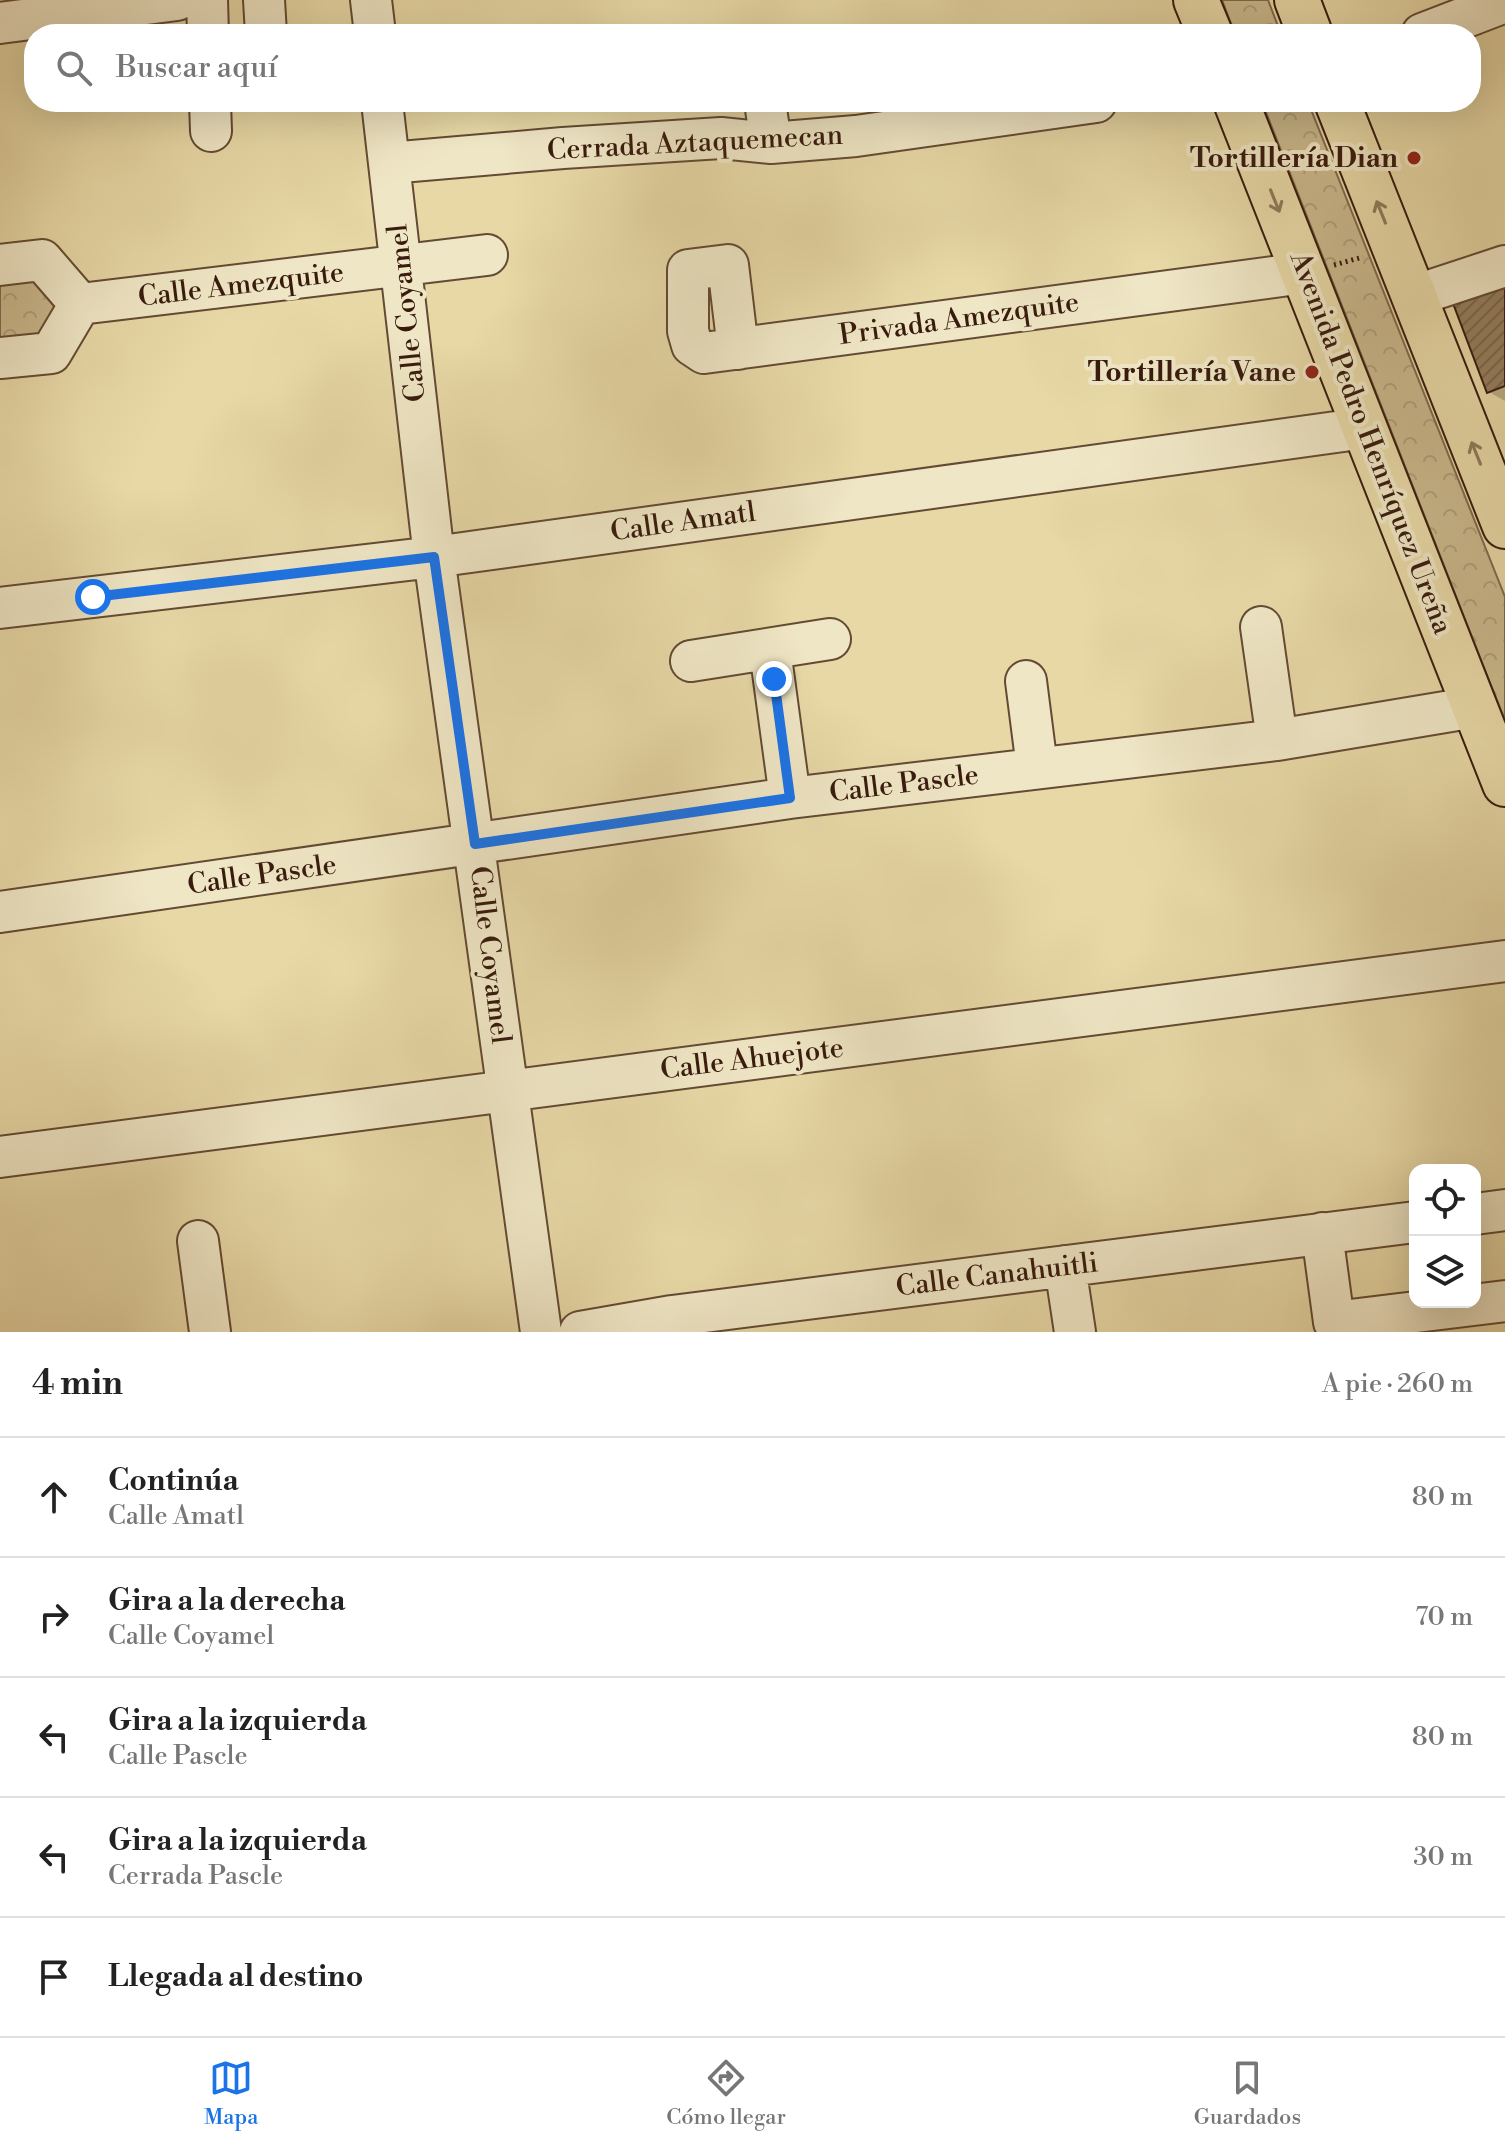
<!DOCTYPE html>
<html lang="es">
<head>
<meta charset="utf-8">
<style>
  body { margin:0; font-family:"Libre Bodoni",serif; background:#f2f2f2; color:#222 }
  .controls { position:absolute; right:24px; bottom:24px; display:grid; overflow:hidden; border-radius:16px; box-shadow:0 8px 32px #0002 }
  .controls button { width:72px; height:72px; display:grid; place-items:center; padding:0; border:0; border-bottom:2px solid #e0e0e0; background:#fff; color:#222; font:40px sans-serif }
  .stop { position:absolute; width:24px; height:24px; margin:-18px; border:6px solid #1a73e8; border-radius:50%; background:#fff }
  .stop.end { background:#1a73e8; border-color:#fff; box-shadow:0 2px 8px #0008 }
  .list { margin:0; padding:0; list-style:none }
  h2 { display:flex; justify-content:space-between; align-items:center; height:104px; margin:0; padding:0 32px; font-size:34px }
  h2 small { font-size:26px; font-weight:400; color:#767676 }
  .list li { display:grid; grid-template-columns:52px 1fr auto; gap:24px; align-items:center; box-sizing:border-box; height:120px; padding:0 32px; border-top:2px solid #e0e0e0 }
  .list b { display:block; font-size:30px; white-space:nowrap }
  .list p { margin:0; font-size:26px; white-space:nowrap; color:#767676 }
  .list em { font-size:26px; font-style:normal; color:#767676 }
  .icon { flex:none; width:44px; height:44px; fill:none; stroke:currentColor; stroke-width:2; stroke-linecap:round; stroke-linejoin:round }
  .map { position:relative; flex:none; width:1505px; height:1332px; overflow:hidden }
  .search { position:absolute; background:#fff; box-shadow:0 8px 32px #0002; left:24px; right:24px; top:24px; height:88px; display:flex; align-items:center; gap:20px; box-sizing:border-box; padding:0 28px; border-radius:32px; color:#767676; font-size:30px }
  .sheet { height:704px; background:#fff }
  nav { display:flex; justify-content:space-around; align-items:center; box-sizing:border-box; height:112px; border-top:2px solid #e0e0e0; background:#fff; font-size:22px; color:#767676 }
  nav a { display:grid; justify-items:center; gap:4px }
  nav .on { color:#1a73e8 }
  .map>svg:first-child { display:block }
  .park { fill:url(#park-crowns); stroke:#806a4d; stroke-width:2 }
  .shadow { fill:#0003 }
  .building { fill:url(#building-hatch); stroke:#381b0e; stroke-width:2 }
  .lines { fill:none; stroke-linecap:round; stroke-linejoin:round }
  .minor-casing { stroke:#644a34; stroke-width:44 }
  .major-casing { stroke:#381b0e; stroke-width:48 }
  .path { stroke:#381b0e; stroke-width:5; stroke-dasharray:2 4; stroke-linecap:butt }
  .minor { stroke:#efe6c5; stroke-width:40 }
  .major { stroke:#e7d8a6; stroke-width:44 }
  .oneway { stroke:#907a5a }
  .route { stroke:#1a73e8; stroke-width:10 }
  .poi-dot { fill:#8f2418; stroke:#efe6c5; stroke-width:3 }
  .labels { text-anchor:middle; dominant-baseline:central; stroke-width:8; stroke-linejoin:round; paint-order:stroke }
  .street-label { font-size:28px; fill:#381b0e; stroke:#efe6c5 }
  .poi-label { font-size:28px; font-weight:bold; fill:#381b0e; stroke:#efe6c5; text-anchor:end }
</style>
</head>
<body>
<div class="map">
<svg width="1505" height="1332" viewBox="0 0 1505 1332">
  <defs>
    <pattern id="park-crowns" width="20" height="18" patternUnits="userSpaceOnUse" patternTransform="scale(2)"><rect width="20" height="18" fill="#c9b88c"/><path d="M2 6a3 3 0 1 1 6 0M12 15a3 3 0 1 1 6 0" fill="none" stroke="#ad9e78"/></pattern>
    <pattern id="building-hatch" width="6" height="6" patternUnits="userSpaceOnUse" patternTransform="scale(2)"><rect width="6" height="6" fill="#937d5d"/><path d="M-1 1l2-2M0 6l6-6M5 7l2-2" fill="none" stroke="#79664b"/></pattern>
  </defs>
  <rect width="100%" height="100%" fill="#e7d8a6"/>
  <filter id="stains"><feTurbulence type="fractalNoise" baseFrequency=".0025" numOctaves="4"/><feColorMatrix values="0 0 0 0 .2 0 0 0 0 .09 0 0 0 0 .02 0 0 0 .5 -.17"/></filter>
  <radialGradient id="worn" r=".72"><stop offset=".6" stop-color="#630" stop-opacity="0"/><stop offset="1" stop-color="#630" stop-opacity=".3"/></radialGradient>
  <!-- park -->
  <path class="park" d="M1222,0H1268L1281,34H1235Z
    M1262,102H1308L1505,597V721Z
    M34,273L68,303L45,341L0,345V278Z"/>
  <!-- shadow -->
  <path class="shadow" d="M1505,280V401L1489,392Z"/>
  <!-- building -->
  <path class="building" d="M1505,278V386L1487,393L1451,298Z"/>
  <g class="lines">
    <!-- minor casing -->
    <g class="minor-casing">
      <path id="minor" d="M207,0L208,34
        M264,0L266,34
        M371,0L375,34
        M0,23L177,0
        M1422,34L1505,2
        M210,102L211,131
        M382,102L434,557L541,1332
        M765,102L771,143
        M389,163L563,148L721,138L771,143L856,136L1096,102
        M0,265L42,260L80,304
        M1414,296L1505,266
        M80,304L487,255
        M738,349L728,265L688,270V331L692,345L704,353L1304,273
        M0,358L51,353L80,304
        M0,608L434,557L1365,428
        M1261,627L1277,740
        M770,650L790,798
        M691,661L830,639
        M1026,681L1037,767
        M0,912L790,798L1277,740L1475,707
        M0,1157L1505,961
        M1475,1214L1505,1210
        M1322,1233L1334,1322L1505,1301
        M198,1241L210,1332
        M1065,1266L1075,1332
        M580,1332L672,1316L1415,1222"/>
    </g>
    <!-- major casing -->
    <g class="major-casing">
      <path id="major" d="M1196,0L1210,34
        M1297,0L1310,34
        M1236,102L1505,784
        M1337,102L1505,526"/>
    </g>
    <!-- path -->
    <path class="path" d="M1334,265L1363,257"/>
    <!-- minor -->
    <use href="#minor" class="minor"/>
    <!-- major -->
    <use href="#major" class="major"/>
  </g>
  <!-- one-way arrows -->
  <defs><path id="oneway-shaft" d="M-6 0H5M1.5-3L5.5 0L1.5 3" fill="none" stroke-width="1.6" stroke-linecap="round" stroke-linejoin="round" transform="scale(2)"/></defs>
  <g class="oneway">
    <use href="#oneway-shaft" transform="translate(1275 201) rotate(68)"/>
    <use href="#oneway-shaft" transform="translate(1381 212) rotate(-112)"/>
    <use href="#oneway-shaft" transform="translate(1476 453) rotate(-112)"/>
  </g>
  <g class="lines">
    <!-- route -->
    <path class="route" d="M93,597L434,557L475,844L790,798L774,679"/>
  </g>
  <!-- markers -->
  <g class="poi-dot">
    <circle cx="1414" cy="158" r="8"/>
    <circle cx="1312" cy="372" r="8"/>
  </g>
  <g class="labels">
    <!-- street labels -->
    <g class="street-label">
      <text transform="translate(695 143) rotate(-3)">Cerrada Aztaquemecan</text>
      <text transform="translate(241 285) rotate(-7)">Calle Amezquite</text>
      <text transform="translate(407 313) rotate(-96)">Calle Coyamel</text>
      <text transform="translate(959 319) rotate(-8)">Privada Amezquite</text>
      <text transform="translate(1371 443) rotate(69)">Avenida Pedro Henríquez Ureña</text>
      <text transform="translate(683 522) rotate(-8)">Calle Amatl</text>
      <text transform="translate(904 784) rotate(-7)">Calle Pascle</text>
      <text transform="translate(262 875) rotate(-8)">Calle Pascle</text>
      <text transform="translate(490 955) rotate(83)">Calle Coyamel</text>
      <text transform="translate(752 1059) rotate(-7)">Calle Ahuejote</text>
      <text transform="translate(997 1275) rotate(-7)">Calle Canahuitli</text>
    </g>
    <!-- poi labels -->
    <g class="poi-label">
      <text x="1398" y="158">Tortillería Dian</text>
      <text x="1296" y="372">Tortillería Vane</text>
    </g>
  </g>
  <rect width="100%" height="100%" filter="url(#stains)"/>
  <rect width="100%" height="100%" fill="url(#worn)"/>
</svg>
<div class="controls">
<button><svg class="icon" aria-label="locate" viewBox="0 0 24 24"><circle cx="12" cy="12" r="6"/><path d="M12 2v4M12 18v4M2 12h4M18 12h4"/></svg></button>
<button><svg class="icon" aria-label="layers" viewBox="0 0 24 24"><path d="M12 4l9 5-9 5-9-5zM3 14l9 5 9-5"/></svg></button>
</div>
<div class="stop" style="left:93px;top:597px"></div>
<div class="stop end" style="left:774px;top:679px"></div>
<div class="search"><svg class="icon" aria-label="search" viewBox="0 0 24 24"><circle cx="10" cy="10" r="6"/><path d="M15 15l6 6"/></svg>Buscar aquí</div>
</div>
<section class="sheet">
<h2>4 min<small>A pie · 260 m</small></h2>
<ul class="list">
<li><svg class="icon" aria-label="ahead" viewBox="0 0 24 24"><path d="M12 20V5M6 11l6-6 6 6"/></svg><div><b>Continúa</b><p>Calle Amatl</p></div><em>80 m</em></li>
<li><svg class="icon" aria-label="right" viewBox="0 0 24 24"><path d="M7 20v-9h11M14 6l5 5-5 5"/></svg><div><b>Gira a la derecha</b><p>Calle Coyamel</p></div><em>70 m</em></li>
<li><svg class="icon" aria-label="left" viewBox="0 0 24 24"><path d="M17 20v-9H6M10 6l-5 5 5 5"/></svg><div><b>Gira a la izquierda</b><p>Calle Pascle</p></div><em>80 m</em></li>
<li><svg class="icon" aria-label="left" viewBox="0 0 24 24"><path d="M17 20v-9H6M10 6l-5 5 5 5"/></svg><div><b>Gira a la izquierda</b><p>Cerrada Pascle</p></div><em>30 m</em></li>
<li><svg class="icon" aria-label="arrive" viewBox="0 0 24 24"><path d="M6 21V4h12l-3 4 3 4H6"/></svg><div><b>Llegada al destino</b></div></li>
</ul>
</section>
<nav>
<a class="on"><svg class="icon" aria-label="map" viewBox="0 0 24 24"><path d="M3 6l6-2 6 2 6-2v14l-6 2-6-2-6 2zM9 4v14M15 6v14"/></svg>Mapa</a>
<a><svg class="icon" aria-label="directions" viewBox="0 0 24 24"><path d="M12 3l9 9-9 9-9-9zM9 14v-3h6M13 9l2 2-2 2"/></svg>Cómo llegar</a>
<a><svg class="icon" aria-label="saved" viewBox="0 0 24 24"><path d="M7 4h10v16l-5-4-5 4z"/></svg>Guardados</a>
</nav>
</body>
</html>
